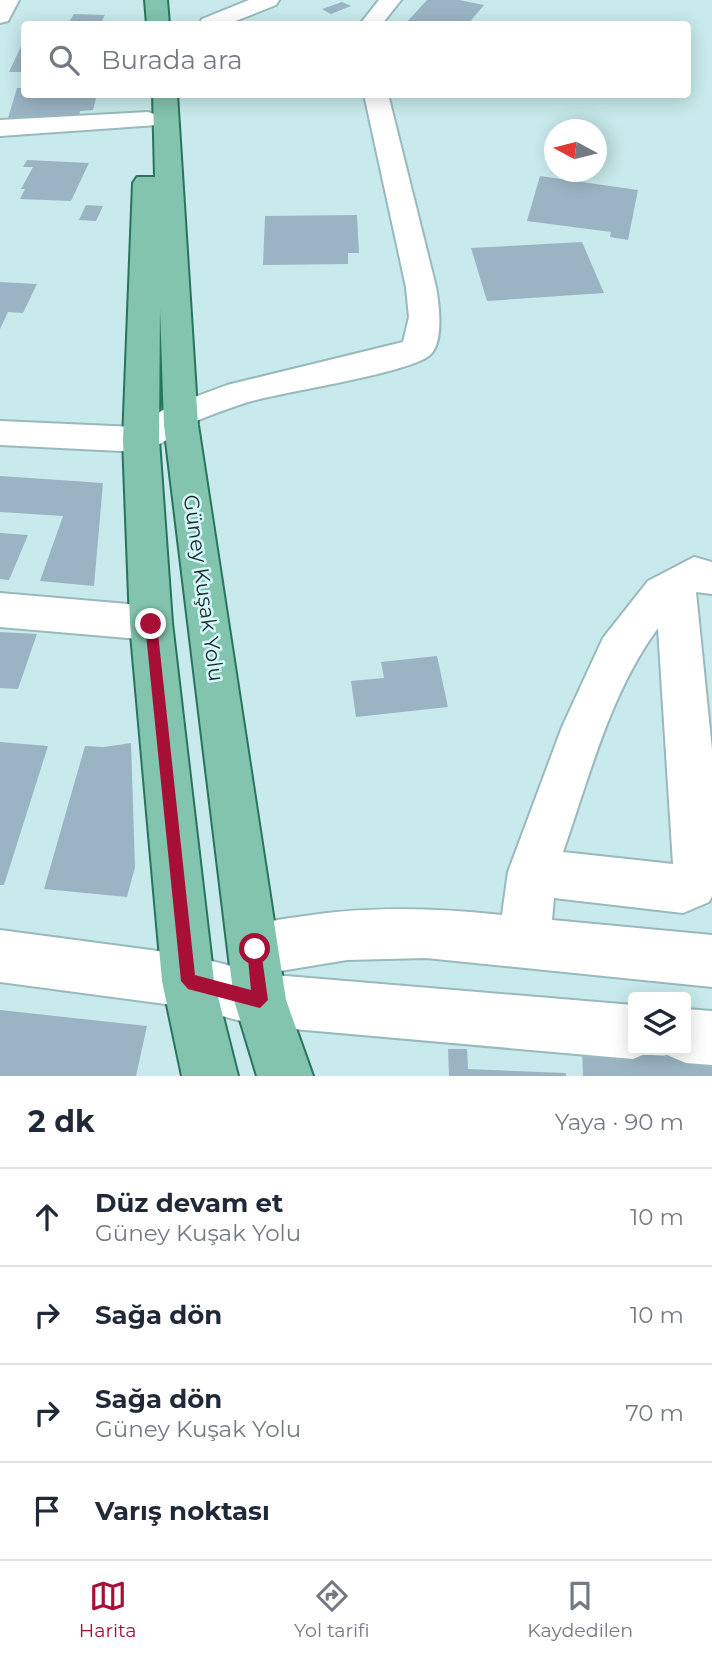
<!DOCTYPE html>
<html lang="tr">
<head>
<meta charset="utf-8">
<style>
  body { margin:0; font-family:Montserrat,sans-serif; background:#f6f6f7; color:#1f2937 }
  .controls { position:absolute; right:21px; bottom:21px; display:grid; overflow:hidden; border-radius:7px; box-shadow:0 4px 18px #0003 }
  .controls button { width:63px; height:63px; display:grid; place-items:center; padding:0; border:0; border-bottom:2px solid #e0e1e3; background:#fff; color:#1f2937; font:35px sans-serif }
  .compass { position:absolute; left:544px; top:119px; width:63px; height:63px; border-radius:50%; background:#fff; box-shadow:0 4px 18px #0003; rotate:277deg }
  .stop { position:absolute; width:21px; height:21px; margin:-16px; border:5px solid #a80f37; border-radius:50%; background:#fff }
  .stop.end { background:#a80f37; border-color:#fff; box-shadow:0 2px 7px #0008 }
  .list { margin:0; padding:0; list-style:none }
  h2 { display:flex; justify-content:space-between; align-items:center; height:91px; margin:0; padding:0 28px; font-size:30px }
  h2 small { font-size:23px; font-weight:400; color:#747a83 }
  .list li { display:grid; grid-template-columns:46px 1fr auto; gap:21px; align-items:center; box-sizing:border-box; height:98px; padding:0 28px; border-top:2px solid #e0e1e3 }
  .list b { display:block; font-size:26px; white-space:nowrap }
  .list p { margin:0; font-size:23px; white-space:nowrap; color:#747a83 }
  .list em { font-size:23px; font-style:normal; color:#747a83 }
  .icon { flex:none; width:38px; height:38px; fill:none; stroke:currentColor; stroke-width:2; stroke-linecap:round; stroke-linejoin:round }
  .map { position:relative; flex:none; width:712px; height:1076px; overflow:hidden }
  .search { position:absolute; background:#fff; box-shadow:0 4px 18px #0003; left:21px; right:21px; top:21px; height:77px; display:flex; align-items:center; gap:18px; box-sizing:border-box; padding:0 24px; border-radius:7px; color:#747a83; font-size:26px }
  .sheet { height:483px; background:#fff }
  nav { display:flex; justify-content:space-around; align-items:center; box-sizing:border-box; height:98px; border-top:2px solid #e0e1e3; background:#fff; font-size:19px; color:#747a83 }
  nav a { display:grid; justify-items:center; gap:4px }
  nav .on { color:#a80f37 }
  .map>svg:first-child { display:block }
  .building { fill:#9bb4c4 }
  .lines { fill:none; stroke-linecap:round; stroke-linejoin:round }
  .minor-casing { stroke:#99b9bc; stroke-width:4 }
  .major-casing { stroke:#29745d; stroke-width:4 }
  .minor { fill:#fff; fill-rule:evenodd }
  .major { fill:#82c4ae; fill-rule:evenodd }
  .route { fill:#a80f37 }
  .labels { text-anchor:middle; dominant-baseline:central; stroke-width:5; stroke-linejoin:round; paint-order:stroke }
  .street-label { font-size:21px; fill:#1d2a2b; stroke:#d5f7f9 }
</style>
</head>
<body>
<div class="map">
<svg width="712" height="1076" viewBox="0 0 712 1076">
  <rect width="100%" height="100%" fill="#c8eaec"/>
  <!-- building -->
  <path class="building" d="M427,0H459L484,5L468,24H405Z
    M342,2L351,6L331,14L322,9Z
    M74,14L105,15L100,24H68Z
    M24,40V72H9Z
    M17,88H24V94H97L93,110L80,111L79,116L8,118Z
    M27,160L89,163L71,201L20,199L25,189H21L33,167H23Z
    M540,176L638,190L628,240L610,237L611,232L527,221Z
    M86,205L103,206L96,221L79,220Z
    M357,215L359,253H348V264L263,265L265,216Z
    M582,242L604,293L487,301L471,248Z
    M0,282L37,284L23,313L8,312L0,329Z
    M0,476L103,483L94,586L40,581L63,516L0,512Z
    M0,533L28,535L9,580L0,579Z
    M0,632L37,634L18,689L0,688Z
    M437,656L448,707L356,717L351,681L384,678L381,662Z
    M0,742L48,746L4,885H0Z
    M131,743L135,867L127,897L44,889L85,746L104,747Z
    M0,1010L147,1026L136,1076H0Z
    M448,1049H467L468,1069L566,1073V1076H449Z
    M582,1049L663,1056L712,1067V1076H583Z"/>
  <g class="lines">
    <!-- minor casing -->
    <g class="minor-casing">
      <path id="minor" d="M0,0H19L8,21L0,23Z
        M249,0H279L276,5L228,24H199L202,19Z
        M379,0H401L382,24H360Z
        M364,94H388L436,287C439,304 444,342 430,355C410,373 282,392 248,402C230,408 209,415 192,423C174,433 161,447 141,452L0,445V421L135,427L168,407L227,385L403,342L409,317L406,287Z
        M148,112L157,115L161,120L157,125L0,136V120Z
        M694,557L712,562V594L696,592L712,750V896L709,902L683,913L554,898L552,920L712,935V987L426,958L347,960L262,974L633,1005V1050L652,1051L633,1059L260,1026L188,1007L0,982V930L188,955L239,968L229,949L237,931C259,922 281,919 305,916C371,906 435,908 502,915L508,872L562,727L603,638L648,581ZM658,628L673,864L563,852C590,775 610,693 658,628Z
        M0,593L151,606L166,611L172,623L166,635L151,640L0,627Z
        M686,1009L712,1011V1065L686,1063L667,1055L665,1050H686Z"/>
    </g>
    <!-- major casing -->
    <g class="major-casing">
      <path id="major" d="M145,0H167L169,24H147Z
        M153,94H177L198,425L286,1000L313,1076H257L234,1000L164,425L160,309L159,440L172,623L214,981L238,1076H182L162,981L130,623L123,440L133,183L137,177H155Z"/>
    </g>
    <!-- minor -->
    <use href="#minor" class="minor"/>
    <!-- major -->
    <use href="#major" class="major"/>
  </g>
  <!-- route -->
  <path class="route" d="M151,619L157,624L195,975L251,990L247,949L249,943H260L268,1000L260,1008L188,989L181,981L145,624Z"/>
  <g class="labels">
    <!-- street labels -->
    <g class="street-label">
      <text transform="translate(204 588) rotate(82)">Güney Kuşak Yolu</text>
    </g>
  </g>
</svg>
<div class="controls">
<button><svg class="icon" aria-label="layers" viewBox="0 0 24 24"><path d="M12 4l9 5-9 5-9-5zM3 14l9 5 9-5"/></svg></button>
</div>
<svg class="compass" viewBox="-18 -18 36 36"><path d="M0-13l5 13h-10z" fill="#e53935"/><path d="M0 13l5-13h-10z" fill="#747a83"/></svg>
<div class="stop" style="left:255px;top:949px"></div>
<div class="stop end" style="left:151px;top:624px"></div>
<div class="search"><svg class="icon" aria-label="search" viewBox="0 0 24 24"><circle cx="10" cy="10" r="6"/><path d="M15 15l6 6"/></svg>Burada ara</div>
</div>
<section class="sheet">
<h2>2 dk<small>Yaya · 90 m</small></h2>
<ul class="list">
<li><svg class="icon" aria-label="ahead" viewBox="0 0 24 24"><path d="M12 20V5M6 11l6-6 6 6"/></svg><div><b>Düz devam et</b><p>Güney Kuşak Yolu</p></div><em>10 m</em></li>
<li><svg class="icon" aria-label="right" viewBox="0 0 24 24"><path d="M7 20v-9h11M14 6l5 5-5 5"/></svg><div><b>Sağa dön</b></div><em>10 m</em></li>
<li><svg class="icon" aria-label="right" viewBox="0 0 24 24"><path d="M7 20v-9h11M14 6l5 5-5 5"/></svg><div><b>Sağa dön</b><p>Güney Kuşak Yolu</p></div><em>70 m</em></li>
<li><svg class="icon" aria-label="arrive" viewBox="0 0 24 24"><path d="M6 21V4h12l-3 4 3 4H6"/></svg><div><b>Varış noktası</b></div></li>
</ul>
</section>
<nav>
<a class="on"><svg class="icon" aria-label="map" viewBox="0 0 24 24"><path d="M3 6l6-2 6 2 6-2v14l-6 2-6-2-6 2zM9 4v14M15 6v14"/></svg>Harita</a>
<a><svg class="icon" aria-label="directions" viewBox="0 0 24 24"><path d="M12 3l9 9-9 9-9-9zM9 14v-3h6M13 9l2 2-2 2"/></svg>Yol tarifi</a>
<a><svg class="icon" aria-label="saved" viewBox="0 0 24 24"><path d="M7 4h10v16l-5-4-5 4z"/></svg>Kaydedilen</a>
</nav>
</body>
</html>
